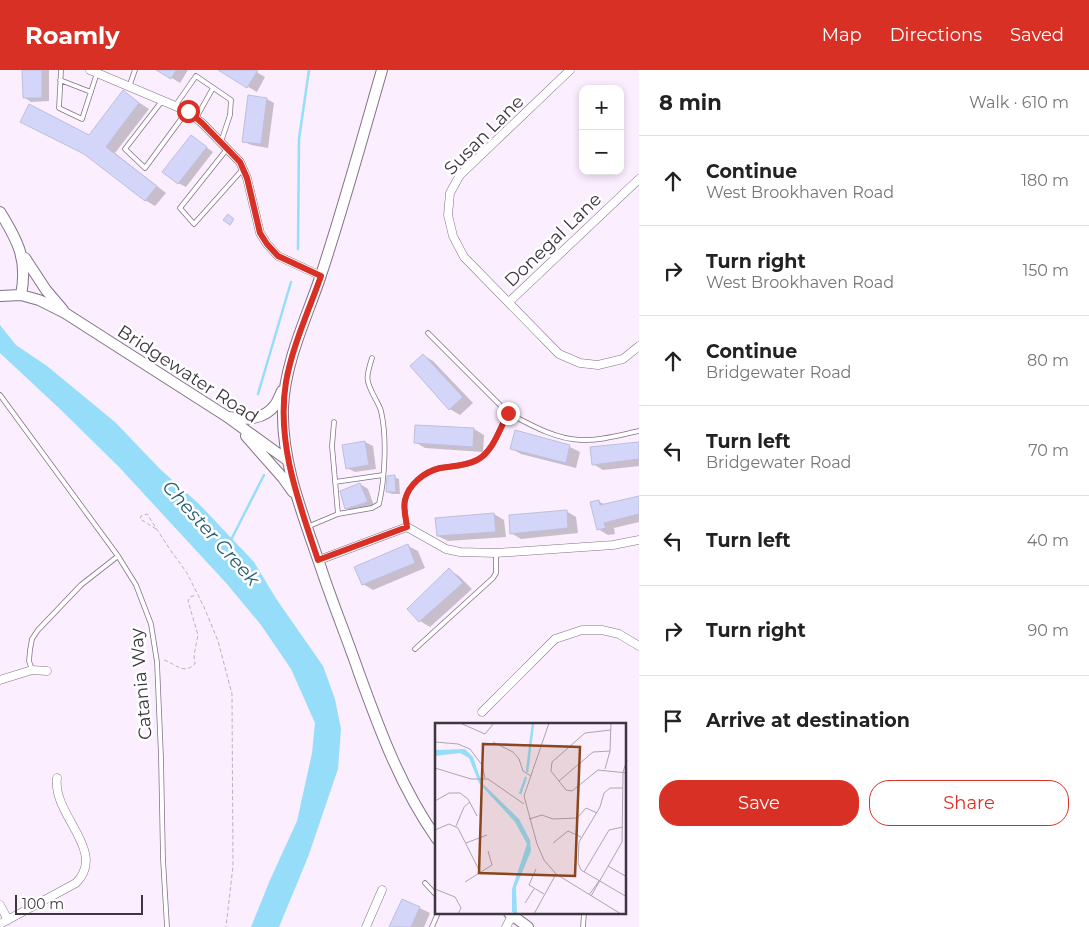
<!DOCTYPE html>
<html lang="en">
<head>
<meta charset="utf-8">
<style>
  body { margin:0; font-family:Montserrat,sans-serif; background:#f6f6f6; color:#222 }
  .controls { position:absolute; right:15px; top:15px; display:grid; overflow:hidden; border-radius:10px; box-shadow:0 2px 8px #0003 }
  .controls button { width:45px; height:45px; display:grid; place-items:center; padding:0; border:0; border-bottom:1px solid #e0e0e0; background:#fff; color:#222; font:25px sans-serif }
  .scale { position:absolute; left:15px; bottom:12px; width:128px; box-sizing:border-box; padding-left:5px; border:2px solid #3d353f; border-top:0; font-size:14px; line-height:18px; white-space:nowrap; color:#3d353f; -webkit-text-stroke:4px #fff; paint-order:stroke }
  .stop { position:absolute; width:15px; height:15px; margin:-11px; border:4px solid #d93025; border-radius:50%; background:#fff }
  .stop.end { background:#d93025; border-color:#fff; box-shadow:0 1px 5px #0008 }
  .list { margin:0; padding:0; list-style:none }
  h2 { display:flex; justify-content:space-between; align-items:center; height:65px; margin:0; padding:0 20px; font-size:21px }
  h2 small { font-size:16px; font-weight:400; color:#767676 }
  .list li { display:grid; grid-template-columns:32px 1fr auto; gap:15px; align-items:center; box-sizing:border-box; height:90px; padding:0 20px; border-top:1px solid #e0e0e0 }
  .list b { display:block; font-size:19px; white-space:nowrap }
  .list p { margin:0; font-size:16px; white-space:nowrap; color:#767676 }
  .list em { font-size:16px; font-style:normal; color:#767676 }
  .actions { display:flex; gap:10px; padding:15px 20px }
  .actions a { flex:1; padding:11px 0; border:1px solid #d93025; border-radius:20px; text-align:center; font-size:18px; color:#d93025 }
  .actions .main { background:#d93025; color:#fff }
  .icon { flex:none; width:28px; height:28px; fill:none; stroke:currentColor; stroke-width:2; stroke-linecap:round; stroke-linejoin:round }
  .map { position:relative; flex:none; width:639px; height:857px; overflow:hidden }
  header { display:flex; align-items:center; gap:30px; box-sizing:border-box; height:70px; padding:0 25px; background:#d93025; color:#fff }
  header strong { font-size:24px }
  nav { display:flex; gap:28px; margin-inline-start:auto; font-size:18px }
  main { display:flex }
  aside { flex:1; background:#fff }
  .map>svg:first-child { display:block }
  .water { fill:#96ddfa }
  .shadow { fill:#0003 }
  .lines { fill:none; stroke-linecap:round; stroke-linejoin:round }
  .stream { stroke:#96ddfa; stroke-width:2.5 }
  .building { fill:#d3d5f9; stroke:#bdbfdc }
  .service-casing { stroke:#837188; stroke-width:5.5 }
  .minor-casing { stroke:#837188; stroke-width:9 }
  .tertiary-casing { stroke:#837188; stroke-width:12 }
  .path { stroke:#bbb0be; stroke-width:1; stroke-dasharray:4 2.5; stroke-linecap:butt }
  .service { stroke:#fff; stroke-width:4 }
  .minor { stroke:#fff; stroke-width:8 }
  .tertiary { stroke:#fff; stroke-width:10 }
  .route { stroke:#d93025; stroke-width:6 }
  .labels { text-anchor:middle; dominant-baseline:central; stroke-width:5; stroke-linejoin:round; paint-order:stroke }
  .street-label { font-size:18px; fill:#3d353f; stroke:#fff }
  .water-label { font-size:19px; font-style:italic; fill:#265e72; stroke:#fff }
  .inset-river { fill:none; stroke:#96ddfa; stroke-width:2.5 }
  .inset-road { fill:none; stroke:#afa4b2; stroke-width:1 }
  .view { fill:#8b451e; fill-opacity:0.15; stroke:#8b451e; stroke-width:2.5 }
  .inset-edge { fill:none; stroke:#3d353f; stroke-width:2.5 }
</style>
</head>
<body>
<header>
<strong>Roamly</strong>
<nav><a>Map</a><a>Directions</a><a>Saved</a></nav>
</header>
<main>
<div class="map">
<svg width="639" height="857" viewBox="0 0 639 857">
  <rect width="100%" height="100%" fill="#fbeefe"/>
  <!-- water -->
  <path class="water" d="M0,255L16,275L47,296L115,352L160,399L199,434L254,492L277,530L323,596L335,629L341,659L338,699L308,787L279,857H251L270,810L297,751L312,683L315,653L291,599L261,555L227,514L119,397L61,340L0,283Z"/>
  <!-- shadow -->
  <path class="shadow" d="M23,0H49V31L31,32L24,27Z
    M159,0H188L180,13Z
    M220,0H253L265,7L257,22Z
    M123,22L149,39L115,83L166,123L155,136L145,130L90,66Z
    M267,29L274,33L268,78L251,75L243,71Z
    M191,66L213,82L186,117L178,113Z
    M423,285L433,291L473,333L460,345L450,339Z
    M474,359L484,365L483,382L425,378L415,372Z
    M515,361L570,377L580,382L576,398L521,384L511,378Z
    M365,372L373,376L376,399L355,402L347,398Z
    M639,372V396L603,400L593,394L592,378Z
    M394,407L399,409L400,424H392L388,422Z
    M360,414L368,419L374,436L353,442L346,438Z
    M639,427V452L614,458L615,464L608,465L598,459V431L606,435Z
    M566,441L576,447L578,463L521,469L511,463Z
    M494,444L504,450L506,467L448,471L438,466Z
    M408,476L418,481L425,498L373,520L363,514Z
    M449,500L459,506L472,519L430,557L420,551Z
    M403,830L430,843L424,857H391Z"/>
  <g class="lines">
    <!-- stream -->
    <path class="stream" d="M298,179L299,69L309,0
      M258,324L291,212
      M231,470L264,405"/>
  </g>
  <!-- building -->
  <path class="building" d="M22,0H42V28H23Z
    M156,0H176L171,9Z
    M218,0H258L247,18Z
    M123,20L139,33L106,77L157,116L145,131L84,84L20,52L29,34L89,65Z
    M248,25L267,28L261,74L242,72Z
    M191,65L207,77L178,114L162,102Z
    M228,144L234,149L230,155L223,150Z
    M423,284L463,327L449,340L410,296Z
    M415,355L474,358L473,377L414,373Z
    M515,360L570,375L566,393L510,379Z
    M365,371L369,395L346,399L342,375Z
    M639,372V389L592,395L590,377Z
    M395,405L396,422H386L387,406Z
    M360,413L368,432L345,439L340,421Z
    M639,426V444L604,453L606,458L597,460L590,432L599,430L600,435Z
    M567,440L568,458L510,464L509,445Z
    M494,443L496,462L437,466L435,448Z
    M408,474L415,493L362,515L354,497Z
    M449,498L463,513L419,552L407,539Z
    M402,829L420,837L411,857H389Z"/>
  <g class="lines">
    <!-- service casing -->
    <g class="service-casing">
      <path id="service" d="M61,0L59,38L82,49L97,3
        M60,10L91,22
        M129,17L135,0
        M162,31L125,79L145,98L187,41
        M175,36L196,6L231,30L230,45L221,72
        M196,48L213,18
        M227,79L180,138L194,154L243,99
        M0,325L118,486L136,515L151,554L157,592L161,687L163,789L167,857
        M508,343C531,355 555,369 581,370C600,371 620,365 639,361
        M335,412L383,405
        M338,444L372,438L379,434C385,409 387,366 381,341C380,337 377,332 375,328C365,310 366,307 372,288
        M307,457L338,444L332,376L334,352
        M407,457C406,448 403,438 405,430C409,414 424,402 440,398C453,396 466,396 477,390C493,382 500,358 508,343L428,263
        M415,579L493,508L496,503V483
        M32,600L29,591L30,580L32,569L38,560L81,515L118,486
        M425,813L437,826
        M432,857L438,843
        M583,857L584,843"/>
    </g>
    <!-- minor casing -->
    <g class="minor-casing">
      <path id="minor" d="M90,0L187,41L202,53L240,92L247,108L260,163L267,174L278,186L321,206
        M570,0L460,105L450,123L448,145L453,166L464,187L559,284L580,293L598,295L623,289L639,276
        M509,232L639,109
        M319,490L407,457L446,479L460,482L496,483L613,475L639,470
        M0,610L32,600L47,601
        M482,642L555,569L582,560H602L619,564L639,576
        M0,835L8,850
        M0,854L76,813C108,781 52,745 57,708
        M366,857L382,820
        M506,857L512,846"/>
    </g>
    <!-- tertiary casing -->
    <g class="tertiary-casing">
      <path id="tertiary" d="M382,0C362,69 343,139 320,208C306,249 285,292 283,337C281,396 306,452 324,507C335,539 348,571 359,603C380,661 401,718 437,769
        M0,142C18,171 28,190 21,225
        M25,188L46,220L63,240
        M0,226L21,225L39,230L65,243L226,346L287,390
        M230,347C245,351 265,349 275,335C278,331 280,325 282,321
        M246,366L283,408L293,422
        M509,843L528,857"/>
    </g>
    <!-- path -->
    <path class="path" d="M156,459L140,449L141,446L147,444L171,481L187,503L204,537L218,571L232,624L233,796L226,857
      M164,590C176,594 183,605 195,594L194,585L198,565L188,531L190,527L196,525"/>
    <!-- service -->
    <use href="#service" class="service"/>
    <!-- minor -->
    <use href="#minor" class="minor"/>
    <!-- tertiary -->
    <use href="#tertiary" class="tertiary"/>
  </g>
  <g class="lines">
    <!-- route -->
    <path class="route" d="M188,41L202,53L240,92L247,108L260,163L267,174L278,186L321,206C309,240 292,277 286,312C276,373 299,433 318,490L407,457C406,448 403,439 405,430C409,414 424,402 440,398C452,396 466,396 477,390C493,382 500,358 508,343"/>
  </g>
  <g class="labels">
    <!-- street labels -->
    <g class="street-label">
      <text transform="translate(484 65) rotate(-45)">Susan Lane</text>
      <text transform="translate(553 170) rotate(-44)">Donegal Lane</text>
      <text transform="translate(188 304) rotate(33)">Bridgewater Road</text>
      <text transform="translate(141 614) rotate(-95)">Catania Way</text>
    </g>
    <!-- water labels -->
    <g class="water-label">
      <text transform="translate(211 463) rotate(48)">Chester Creek</text>
    </g>
  </g>
  <!-- overview -->
  <g transform="translate(435 653)">
    <rect width="191" height="191" fill="#fbeefe"/>
    <path d="M30,26L38,34L47,60L84,96L95,117L96,128L81,164L82,191L77,189V166L92,121L80,99L44,60L34,35L25,30L0,33V27Z" fill="#96ddfa"/>
    <path class="inset-river" d="M92,49L98,0M85,71L91,54"/>
    <path class="inset-road" d="M25,0L50,11L59,0M114,0L89,73L102,121L109,137L121,151L186,191M176,7L150,10L117,39L116,48L131,67L137,68L163,47L192,50M0,19L23,21L35,26L47,42L50,55M58,19L78,29L84,36L88,48L96,53M0,45L36,56H53L89,81M170,46L175,28L176,0M124,58L158,29L175,28M187,65H175L169,70L165,84L144,119L143,140L146,147L192,174M0,78L14,70H25L33,76L42,93M94,96L107,92L118,96L142,95L151,85L162,90M21,103L29,84L35,79M0,107L14,101L23,105L45,149M31,120L52,112M118,120L133,108L146,114M173,143L192,154M101,146L94,162L109,171M149,149L174,107L188,104M30,159L57,142L53,128M0,166L20,174L26,185L23,191M154,172L164,158M156,173L187,119L188,49L192,37M90,180L99,166M99,191L121,151"/>
    <path class="view" d="M48,21L145,24L140,153L44,150Z"/>
    <rect width="191" height="191" class="inset-edge"/>
  </g>
</svg>
<div class="controls">
<button>+</button>
<button>−</button>
</div>
<div class="scale">100 m</div>
<div class="stop" style="left:188px;top:41px"></div>
<div class="stop end" style="left:508px;top:343px"></div>
</div>
<aside>
<h2>8 min<small>Walk · 610 m</small></h2>
<ul class="list">
<li><svg class="icon" aria-label="ahead" viewBox="0 0 24 24"><path d="M12 20V5M6 11l6-6 6 6"/></svg><div><b>Continue</b><p>West Brookhaven Road</p></div><em>180 m</em></li>
<li><svg class="icon" aria-label="right" viewBox="0 0 24 24"><path d="M7 20v-9h11M14 6l5 5-5 5"/></svg><div><b>Turn right</b><p>West Brookhaven Road</p></div><em>150 m</em></li>
<li><svg class="icon" aria-label="ahead" viewBox="0 0 24 24"><path d="M12 20V5M6 11l6-6 6 6"/></svg><div><b>Continue</b><p>Bridgewater Road</p></div><em>80 m</em></li>
<li><svg class="icon" aria-label="left" viewBox="0 0 24 24"><path d="M17 20v-9H6M10 6l-5 5 5 5"/></svg><div><b>Turn left</b><p>Bridgewater Road</p></div><em>70 m</em></li>
<li><svg class="icon" aria-label="left" viewBox="0 0 24 24"><path d="M17 20v-9H6M10 6l-5 5 5 5"/></svg><div><b>Turn left</b></div><em>40 m</em></li>
<li><svg class="icon" aria-label="right" viewBox="0 0 24 24"><path d="M7 20v-9h11M14 6l5 5-5 5"/></svg><div><b>Turn right</b></div><em>90 m</em></li>
<li><svg class="icon" aria-label="arrive" viewBox="0 0 24 24"><path d="M6 21V4h12l-3 4 3 4H6"/></svg><div><b>Arrive at destination</b></div></li>
</ul>
<div class="actions"><a class="main">Save</a><a>Share</a></div>
</aside>
</main>
</body>
</html>
